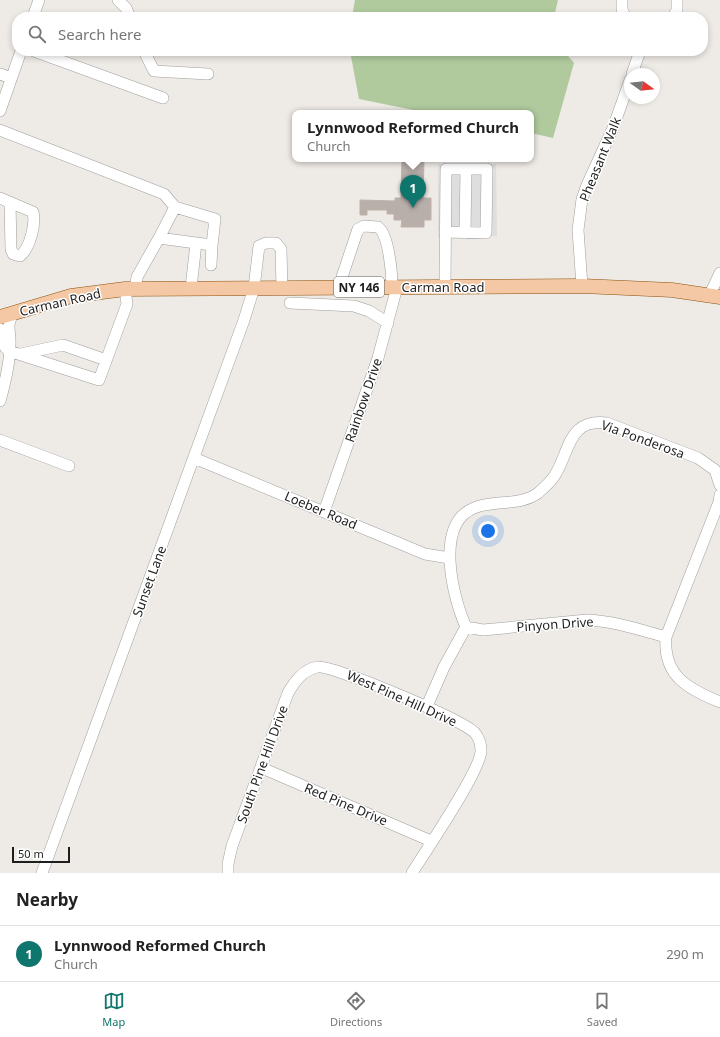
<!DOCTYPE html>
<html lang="en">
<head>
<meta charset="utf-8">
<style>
  body { margin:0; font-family:"Noto Sans",sans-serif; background:#f2f2f2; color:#222 }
  .compass { position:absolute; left:624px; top:68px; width:36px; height:36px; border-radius:50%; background:#fff; box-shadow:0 2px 6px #0003; rotate:105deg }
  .scale { position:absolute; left:12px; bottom:10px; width:58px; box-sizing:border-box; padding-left:4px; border:2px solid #1e1e1e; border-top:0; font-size:11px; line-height:14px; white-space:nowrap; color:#1e1e1e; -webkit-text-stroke:3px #fff; paint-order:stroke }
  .you { position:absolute; left:488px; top:531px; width:14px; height:14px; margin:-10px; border:3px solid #fff; border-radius:50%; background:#1a73e8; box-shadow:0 0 0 6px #1a73e833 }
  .badge { display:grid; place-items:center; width:26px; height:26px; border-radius:50%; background:#0f766e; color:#fff; font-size:13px; font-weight:700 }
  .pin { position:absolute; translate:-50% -33px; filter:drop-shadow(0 1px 2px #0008) }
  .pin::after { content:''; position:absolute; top:21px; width:14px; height:12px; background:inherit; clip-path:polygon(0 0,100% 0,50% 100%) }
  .popup { position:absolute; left:292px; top:110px; width:242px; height:52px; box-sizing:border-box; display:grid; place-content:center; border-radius:8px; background:#fff; filter:drop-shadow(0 1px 3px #0005); font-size:13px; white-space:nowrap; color:#767676 }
  .popup b { font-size:15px; color:#222 }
  .popup::after { content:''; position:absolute; left:50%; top:100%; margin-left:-8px; border:8px solid transparent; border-top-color:#fff }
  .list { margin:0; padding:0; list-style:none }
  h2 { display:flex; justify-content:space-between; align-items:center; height:52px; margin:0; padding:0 16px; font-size:17px }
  h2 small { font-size:13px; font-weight:400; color:#767676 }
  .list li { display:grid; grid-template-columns:26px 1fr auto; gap:12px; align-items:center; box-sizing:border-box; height:56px; padding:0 16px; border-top:1px solid #e0e0e0 }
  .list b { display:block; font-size:15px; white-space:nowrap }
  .list p { margin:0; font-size:13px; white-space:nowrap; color:#767676 }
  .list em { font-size:13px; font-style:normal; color:#767676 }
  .icon { flex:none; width:22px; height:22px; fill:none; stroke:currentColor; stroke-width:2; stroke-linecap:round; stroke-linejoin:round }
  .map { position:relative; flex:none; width:720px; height:873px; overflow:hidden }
  .search { position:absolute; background:#fff; box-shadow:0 2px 6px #0003; left:12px; right:12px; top:12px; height:44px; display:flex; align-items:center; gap:10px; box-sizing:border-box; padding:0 14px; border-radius:16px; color:#767676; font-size:15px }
  .sheet { height:108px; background:#fff }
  nav { display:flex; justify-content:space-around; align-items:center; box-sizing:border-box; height:56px; border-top:1px solid #e0e0e0; background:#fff; font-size:11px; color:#767676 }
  nav a { display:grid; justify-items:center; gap:2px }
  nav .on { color:#0f766e }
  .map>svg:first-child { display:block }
  .forest { fill:#b0ca9e }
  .parking { fill:#dedede }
  .building { fill:#b8afab; stroke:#bfb0a9 }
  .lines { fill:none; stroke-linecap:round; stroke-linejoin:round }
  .minor-casing { stroke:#9f9f9f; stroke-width:12 }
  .major-casing { stroke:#8c520c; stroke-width:15 }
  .minor { stroke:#fff; stroke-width:11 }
  .major { stroke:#f4c8a5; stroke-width:14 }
  .labels { text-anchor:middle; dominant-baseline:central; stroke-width:3; stroke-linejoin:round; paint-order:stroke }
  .shield { fill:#fff; stroke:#626262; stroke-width:1 }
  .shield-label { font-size:12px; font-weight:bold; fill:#1e1e1e }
  .street-label { font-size:13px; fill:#1e1e1e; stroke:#fff }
</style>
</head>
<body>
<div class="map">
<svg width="720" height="873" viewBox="0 0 720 873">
  <rect width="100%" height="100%" fill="#eeeae5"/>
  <!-- forest -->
  <path class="forest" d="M355,0H558L554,17H352Z
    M350,51H564L574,63L553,138L531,133V113H428L359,99Z"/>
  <!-- parking -->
  <path class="parking" d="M438,164H496L497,236L438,237Z"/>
  <!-- building -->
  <path class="building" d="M402,160H424L423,198H431V220H424V227H401L402,220H394V214H387V210H367V215H360V200L395,201V198H401Z"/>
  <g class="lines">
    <!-- minor casing -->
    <g class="minor-casing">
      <path id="minor" d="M118,0L126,8L130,17
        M622,0V9L625,17
        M33,17L39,0
        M673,17L677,10V0
        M34,51L163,98
        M144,51L154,71L208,74
        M0,74L11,78
        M632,74L640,51
        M0,111L21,51
        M0,130L164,194L175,207
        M0,198L33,212C36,224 30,248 20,256L13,254L11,249L10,202
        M465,233L466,169
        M159,238L175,207L215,219L212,245L196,243
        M211,265L212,245
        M582,286L578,230L582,199L587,185L613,128L630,80
        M342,287V277L358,229L364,226L378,227C389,235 392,274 392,287
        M445,287L446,169H487L486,233L445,232
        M135,289L137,277L159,238L196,243L191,288
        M710,294L720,273
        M290,303L354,306L369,311L388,323
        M0,329L5,347L9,351L99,380L127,304L125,289
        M21,354L63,345L106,360
        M0,401C5,383 10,364 10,345C11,330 5,327 14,312
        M0,440L69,466
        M194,458L425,554L449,558
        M720,495L719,502L666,637C663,676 688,689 720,702
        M324,512L378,358L397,287
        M466,627L483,630L587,620C614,621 640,630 666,637
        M427,706L444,667L466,627C453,598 434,524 474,508C493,500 521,506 538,493C544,488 551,481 555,475C570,451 568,418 607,423L698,458L715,470L720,485
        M262,768L431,841
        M42,873L244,320L254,288L259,246L266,243H276L281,249L282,288
        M228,873V864L232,846L288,693C295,681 303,670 317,667C331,664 464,720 475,733C478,737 481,744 481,750C482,769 425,852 412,873"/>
    </g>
    <!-- major casing -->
    <g class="major-casing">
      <path id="major" d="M0,317L71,296L125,289L582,286L672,290L720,297"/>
    </g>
    <!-- minor -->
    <use href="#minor" class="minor"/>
    <!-- major -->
    <use href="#major" class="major"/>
  </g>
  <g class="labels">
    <!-- shield labels -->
    <rect class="shield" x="334" y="277" width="50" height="20" rx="3"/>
    <g class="shield-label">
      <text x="359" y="287">NY 146</text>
    </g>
    <!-- street labels -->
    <g class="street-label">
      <text transform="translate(600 159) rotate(-68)">Pheasant Walk</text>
      <text x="443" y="287">Carman Road</text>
      <text transform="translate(60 302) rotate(-13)">Carman Road</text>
      <text transform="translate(363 400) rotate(-71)">Rainbow Drive</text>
      <text transform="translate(643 439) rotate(20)">Via Ponderosa</text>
      <text transform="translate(321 510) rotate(23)">Loeber Road</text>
      <text transform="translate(149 581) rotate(-70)">Sunset Lane</text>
      <text transform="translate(555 624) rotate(-4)">Pinyon Drive</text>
      <text transform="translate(402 698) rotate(24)">West Pine Hill Drive</text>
      <text transform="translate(262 764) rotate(-70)">South Pine Hill Drive</text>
      <text transform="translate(346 804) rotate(23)">Red Pine Drive</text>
    </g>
  </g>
</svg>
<svg class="compass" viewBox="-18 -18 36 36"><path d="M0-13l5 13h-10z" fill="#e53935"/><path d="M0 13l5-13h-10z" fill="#767676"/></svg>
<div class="scale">50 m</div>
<div class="you"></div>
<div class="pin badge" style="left:413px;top:208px">1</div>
<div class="popup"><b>Lynnwood Reformed Church</b>Church</div>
<div class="search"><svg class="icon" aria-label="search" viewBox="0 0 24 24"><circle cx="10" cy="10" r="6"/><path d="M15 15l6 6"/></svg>Search here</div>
</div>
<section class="sheet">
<h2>Nearby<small></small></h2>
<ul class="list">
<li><span class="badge">1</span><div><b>Lynnwood Reformed Church</b><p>Church</p></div><em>290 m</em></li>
</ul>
</section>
<nav>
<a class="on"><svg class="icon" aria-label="map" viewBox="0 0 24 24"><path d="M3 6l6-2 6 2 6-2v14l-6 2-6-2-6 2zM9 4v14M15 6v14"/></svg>Map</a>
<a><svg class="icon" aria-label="directions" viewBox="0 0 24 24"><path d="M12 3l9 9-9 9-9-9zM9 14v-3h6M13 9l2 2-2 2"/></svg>Directions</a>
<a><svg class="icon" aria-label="saved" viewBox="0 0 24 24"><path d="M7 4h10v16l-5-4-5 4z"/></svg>Saved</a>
</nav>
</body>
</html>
